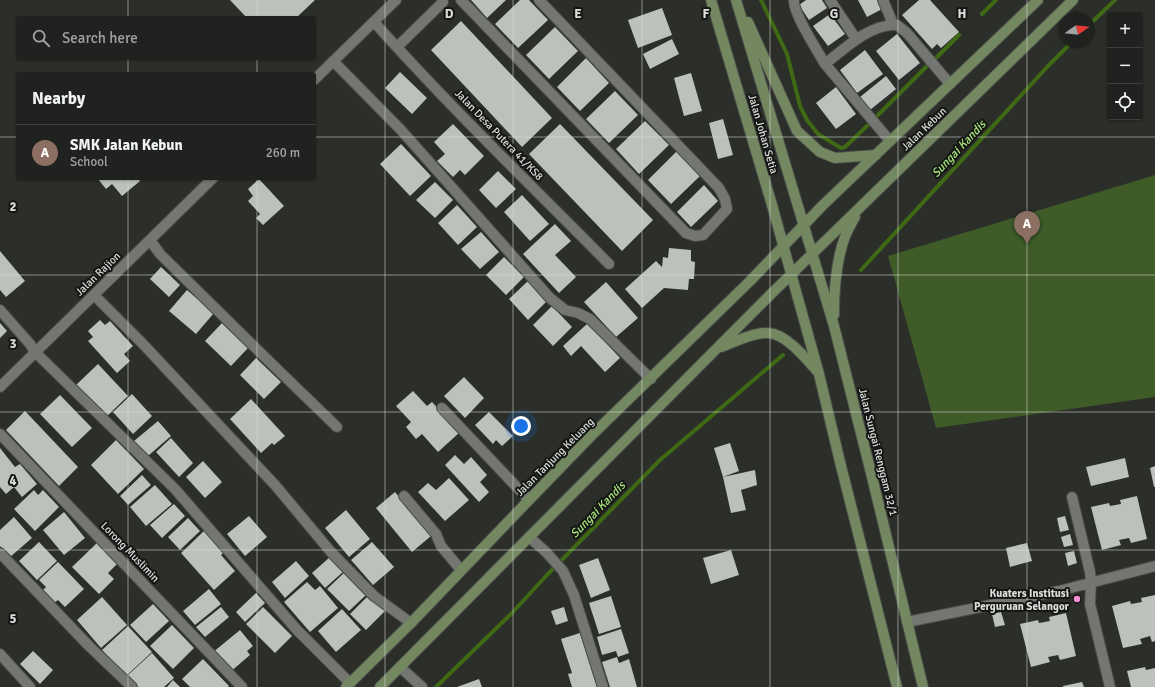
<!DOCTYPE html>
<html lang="en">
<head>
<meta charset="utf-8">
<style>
  body { margin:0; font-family:Signika,sans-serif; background:#282a28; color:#f1f3f6 }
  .controls { position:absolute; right:12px; top:12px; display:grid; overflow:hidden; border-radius:4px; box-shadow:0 1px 3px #0004 }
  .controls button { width:36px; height:36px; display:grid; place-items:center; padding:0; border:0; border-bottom:1px solid #3d3f3d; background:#20221f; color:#f1f3f6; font:20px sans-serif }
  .compass { position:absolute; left:1059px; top:12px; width:36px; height:36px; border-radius:50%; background:#20221f; box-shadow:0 1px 3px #0004; rotate:76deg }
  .you { position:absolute; left:521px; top:426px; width:14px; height:14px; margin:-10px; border:3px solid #fff; border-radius:50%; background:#1a73e8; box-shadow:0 0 0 6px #1a73e833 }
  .badge { display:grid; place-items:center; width:26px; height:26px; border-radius:50%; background:#f690d0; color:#fff; font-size:13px; font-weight:700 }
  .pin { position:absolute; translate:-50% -33px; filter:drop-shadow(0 1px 2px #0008) }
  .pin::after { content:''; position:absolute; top:21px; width:14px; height:12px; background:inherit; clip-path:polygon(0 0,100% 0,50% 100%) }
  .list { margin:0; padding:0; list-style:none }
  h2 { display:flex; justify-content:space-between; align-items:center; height:52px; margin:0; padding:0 16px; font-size:17px }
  h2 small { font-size:13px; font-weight:400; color:#a2a4a4 }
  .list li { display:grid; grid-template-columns:26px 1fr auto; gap:12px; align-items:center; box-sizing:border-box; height:56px; padding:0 16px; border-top:1px solid #3d3f3d }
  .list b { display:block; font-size:15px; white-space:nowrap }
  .list p { margin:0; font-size:13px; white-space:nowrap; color:#a2a4a4 }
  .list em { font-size:13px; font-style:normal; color:#a2a4a4 }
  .icon { flex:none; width:22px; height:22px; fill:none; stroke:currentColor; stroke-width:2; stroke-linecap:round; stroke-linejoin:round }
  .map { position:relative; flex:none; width:1155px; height:687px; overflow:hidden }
  .search { position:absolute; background:#20221f; box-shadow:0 1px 3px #0004; left:16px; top:16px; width:300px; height:44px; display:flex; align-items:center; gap:10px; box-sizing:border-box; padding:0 14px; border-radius:4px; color:#a2a4a4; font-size:15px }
  .panel { position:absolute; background:#20221f; box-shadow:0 1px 3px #0004; left:16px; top:72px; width:300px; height:108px; border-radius:4px }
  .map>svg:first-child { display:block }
  .green { fill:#3e5b28 }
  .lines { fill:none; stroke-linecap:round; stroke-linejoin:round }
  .stream { stroke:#3f6914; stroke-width:4 }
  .building { fill:#bdc1bb }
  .minor-casing { stroke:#484a46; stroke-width:12 }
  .secondary-casing { stroke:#484a46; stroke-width:12 }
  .minor { stroke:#737671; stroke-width:10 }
  .secondary { stroke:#738860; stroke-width:10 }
  .grid { fill:none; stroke:#dcdedb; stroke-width:1; stroke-opacity:0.55 }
  .poi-dot { fill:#f690d0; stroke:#141614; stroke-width:1.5 }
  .labels { text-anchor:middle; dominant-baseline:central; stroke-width:4; stroke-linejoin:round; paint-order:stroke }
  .street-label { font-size:11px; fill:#dcdedb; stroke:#141614 }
  .poi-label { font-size:11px; font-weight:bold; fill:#dcdedb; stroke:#141614; text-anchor:end }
  .water-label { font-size:12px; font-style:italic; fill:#a8e57a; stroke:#141614 }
  .grid-label { font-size:13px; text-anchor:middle; font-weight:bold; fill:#dcdedb; stroke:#141614; stroke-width:4; stroke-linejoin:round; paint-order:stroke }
</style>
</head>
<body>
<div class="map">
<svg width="1155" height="687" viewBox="0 0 1155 687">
  <rect width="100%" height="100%" fill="#2b2e29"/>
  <!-- green -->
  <path class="green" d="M1155,175V397L936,428L888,256Z"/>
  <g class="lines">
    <!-- stream -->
    <path class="stream" d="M761,0L787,54L800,106L807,120L818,134L841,148L845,147L868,125
      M982,14L996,0
      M1089,25L1115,0
      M936,58L959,35
      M876,117L928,65
      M861,270L1048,66L1072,42
      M436,687L511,614L546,576L660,460L783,355"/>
  </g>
  <!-- building -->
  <path class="building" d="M230,0H315L296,18H247Z
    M471,0H506L487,18Z
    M520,0H529L548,20L518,48L495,24Z
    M806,0H822L827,8L809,20L799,5Z
    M858,0H880L884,8L867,17Z
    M919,0H930L959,32L941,48L937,44L932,49L902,15Z
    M662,8L672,35L638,48L628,20Z
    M830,14L845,34L828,46L813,26Z
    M461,21L552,118L522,147L431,50Z
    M555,27L578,51L549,79L526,55Z
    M897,34L920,63L899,80L876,51Z
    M672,39L679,54L650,69L643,54Z
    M865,50L883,74L857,93L840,70Z
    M586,58L609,83L580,111L557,87Z
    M400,72L427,98L412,114L385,88Z
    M691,73L702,111L684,116L674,78Z
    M886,76L896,89L870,110L860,97Z
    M836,87L856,114L836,129L816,103Z
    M615,91L638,115L609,143L586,119Z
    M723,119L733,155L718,159L709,123Z
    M645,121L669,145L639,174L616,149Z
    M453,124L484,156L465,175L460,170L453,177L437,161L445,154L434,142Z
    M560,124L653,220L622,251L529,154Z
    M401,144L431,176L410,196L380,164Z
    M677,151L700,176L671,204L648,180Z
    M498,171L516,189L496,208L479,190Z
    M99,178H138L140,181L122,196L112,184L106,189L98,179Z
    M259,179L284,206L263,225L256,218L260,214L248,201L253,196L248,189Z
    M435,182L453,200L435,218L416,200Z
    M704,185L718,201L691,227L677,212Z
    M522,195L549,224L530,241L504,212Z
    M457,205L477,227L458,245L438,223Z
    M555,224L571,241L555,255L576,277L559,293L523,254Z
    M481,232L499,252L480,269L461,249Z
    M669,248L691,250V261L695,262L694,279H689L688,290L664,288L642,308L625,289L656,261L662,267L663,257L668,258Z
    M0,251L25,281L6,297L0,290Z
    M504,257L524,277L506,295L486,275Z
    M161,267L180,285L169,297L150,279Z
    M528,281L547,301L528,320L509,299Z
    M606,282L638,318L616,337L584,302Z
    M187,290L214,313L196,334L169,311Z
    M552,306L572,327L553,346L533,325Z
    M100,320L105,325L110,321L133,346L124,354L130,361L117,373L88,341L93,337L88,331Z
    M0,323L7,331L0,338Z
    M222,323L248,348L231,366L205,341Z
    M588,323L620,358L605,372L581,346L571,356L563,346Z
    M256,358L281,382L264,399L240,375Z
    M98,364L128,396L105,418L75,386Z
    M464,377L484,398L465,418L444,396Z
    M413,391L427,406L432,402L460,432L438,452L422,434L416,439L406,427L411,422L396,406Z
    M132,394L152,416L133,434L113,412Z
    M60,395L92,428L72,447L40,414Z
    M251,399L285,436L274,445L272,443L261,453L230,419Z
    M25,411L78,467L59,486L6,430Z
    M489,412L513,436L502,446L496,440L493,444L475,425Z
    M158,421L171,436L148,456L134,441Z
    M171,438L193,463L179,477L156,452Z
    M116,440L144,469L118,494L91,465Z
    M730,443L739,471L723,477L714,448Z
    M0,448L15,467L20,464L37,484L22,497L14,487L6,494L0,487Z
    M455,455L464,464L471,457L487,475L480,482L489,492L479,502L445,465Z
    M1125,458L1129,477L1091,486L1086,467Z
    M203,461L222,482L205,498L186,477Z
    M1155,466V487H1154L1150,468Z
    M755,470L757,485L741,490L746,510L731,513L723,477Z
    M142,475L151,485L128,505L120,496Z
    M449,478L469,500L445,521L418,492L428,483L436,490Z
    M155,485L172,504L146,526L130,507Z
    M34,490L38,495L43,490L59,507L35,531L14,509Z
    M395,492L431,536L412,552L376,508Z
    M1137,496L1147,539L1131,543L1129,538L1119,540L1121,545L1102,550L1091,507L1109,503L1110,506L1121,504L1120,500Z
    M174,504L185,516L162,538L150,525Z
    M346,510L370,539L349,557L325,528Z
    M64,512L85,538L64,555L43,530Z
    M249,516L267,537L245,556L227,534Z
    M1065,516L1069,530L1060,532L1057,518Z
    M14,517L32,538L10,557L0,546V530Z
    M188,518L200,531L180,550L168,537Z
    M205,530L224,552L221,555L235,571L214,590L181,553Z
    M1070,534L1073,545L1064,547L1061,537Z
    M99,541L119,562L108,573L114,579L99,594L72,567Z
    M39,542L57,561L37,580L19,561Z
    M372,542L394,567L373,585L351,560Z
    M1027,543L1032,561L1010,567L1006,548Z
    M731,550L739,575L711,584L703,558Z
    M1074,551L1077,563L1068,566L1065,553Z
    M330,557L343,572L325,588L312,573Z
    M598,558L610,590L591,598L579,565Z
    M296,561L309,576L285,598L272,582Z
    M58,562L84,589L65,607L58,600L54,603L42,591L46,587L39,580Z
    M345,572L366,595L349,611L327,589Z
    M307,582L315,590L320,586L338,608L310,632L284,602Z
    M209,589L221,604L195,625L183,611Z
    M256,593L265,603L245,622L236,612Z
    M369,595L385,611L366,630L350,614Z
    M1155,595V641L1152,642L1150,636L1140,639L1142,644L1123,648L1112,606L1130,601L1131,604L1142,602L1141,598Z
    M611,596L621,627L599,634L589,603Z
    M102,597L127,625L101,648L77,620Z
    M153,604L169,621L146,642L130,625Z
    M221,607L229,617L205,637L196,627Z
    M263,607L292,636L275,653L246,624Z
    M564,607L568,621L556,625L551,611Z
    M342,609L361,630L336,652L318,631Z
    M1001,612L1005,625L995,627L992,614Z
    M1066,613L1076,656L1060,660L1058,655L1048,657L1050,662L1031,667L1020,624L1038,620L1039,623L1050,621L1049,617Z
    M172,625L194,648L173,669L150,646Z
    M128,626L152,652L126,676L102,650Z
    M621,629L629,653L618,657L616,651L602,655L597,637Z
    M240,630L253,646L247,651L250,655L229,673L212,653Z
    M580,633L597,687H572L568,674L572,673L561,639Z
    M33,651L53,670L40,684L20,664Z
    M152,653L174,678L164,687H138L128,675Z
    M617,657L619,663L629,659L637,687H610L602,662Z
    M203,659L229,686L228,687H190L182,679Z
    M1145,667L1146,670L1155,668V687H1131L1127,671Z
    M479,679L482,687H457Z
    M173,680L180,687H167Z
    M1082,682L1084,687H1063V686Z"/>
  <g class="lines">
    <!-- minor casing -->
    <g class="minor-casing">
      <path id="minor" d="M461,0L686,233L695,236L703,235L727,209L725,199L719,188L539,0
        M794,0C792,11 818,52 825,64
        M830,0L856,39
        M883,0L893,24
        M374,22C449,106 530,184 609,264
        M397,47L443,2
        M333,61L401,130L550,298L565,310L578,313L590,319L651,379
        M314,80L396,0
        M890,141L825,64C844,49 871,23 897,25L907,33L950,84
        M150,240L160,254L275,367L337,427
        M94,295L142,343L275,485L331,552L374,596L411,623
        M0,310L30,344L35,352L175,489L297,630L350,683
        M0,387L213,178
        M442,408L529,500
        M0,434L242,687
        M404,496L436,534L441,546L461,570
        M1072,497L1090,572L1091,583L1090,604L1110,687
        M529,537L546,552L563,571L574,595L603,687
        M0,553L90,647L132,687
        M907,622L1059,591L1155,566
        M0,654L30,687
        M400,667L422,687"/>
    </g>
    <!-- secondary casing -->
    <g class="secondary-casing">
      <path id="secondary" d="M711,0L772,205L819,374L840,462L897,687
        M736,0L834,326L871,473L923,687
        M748,22L797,131L820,152L835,158L876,155
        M834,315C834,288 836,259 846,234C849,228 852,222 855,217
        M721,347C734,342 755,332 768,333C787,334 806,359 818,372
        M346,687L411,623L529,500L591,436L750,281L822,206L1038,0
        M380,687L771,294L1073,0"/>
    </g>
    <!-- minor -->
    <use href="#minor" class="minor"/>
    <!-- secondary -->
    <use href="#secondary" class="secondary"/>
  </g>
  <!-- grid -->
  <path class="grid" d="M128,0V18M257,0V18M385,0V687M513,0V687M642,0V687M770,0V687M898,0V687M1027,0V687M128,58V74M257,58V74M0,137H18M314,137H1155M128,178V687M257,178V687M0,275H1155M0,412H1155M0,550H1155"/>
  <!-- markers -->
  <circle class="poi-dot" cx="1077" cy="599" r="4"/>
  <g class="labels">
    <!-- street labels -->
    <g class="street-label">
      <text transform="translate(924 129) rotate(-44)">Jalan Kebun</text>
      <text transform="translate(763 134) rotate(74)">Jalan Johan Setia</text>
      <text transform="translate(499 135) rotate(46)">Jalan Desa Putera 41/KS8</text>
      <text transform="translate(98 274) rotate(-44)">Jalan Rajion</text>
      <text transform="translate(878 452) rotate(76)">Jalan Sungai Renggam 32/1</text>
      <text transform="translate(555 457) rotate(-45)">Jalan Tanjung Keluang</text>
      <text transform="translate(130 552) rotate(46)">Lorong Muslimin</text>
    </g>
    <!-- poi labels -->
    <g class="poi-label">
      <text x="1069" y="593">Kuaters Institusi<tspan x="1069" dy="13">Perguruan Selangor</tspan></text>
    </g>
    <!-- water labels -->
    <g class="water-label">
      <text transform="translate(959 149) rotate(-47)">Sungai Kandis</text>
      <text transform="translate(598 510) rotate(-46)">Sungai Kandis</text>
    </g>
  </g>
  <g class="grid-label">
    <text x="449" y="18">D</text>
    <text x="578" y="18">E</text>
    <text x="706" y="18">F</text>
    <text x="834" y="18">G</text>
    <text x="962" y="18">H</text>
    <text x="13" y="211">2</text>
    <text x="13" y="348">3</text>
    <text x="13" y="485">4</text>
    <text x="13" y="623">5</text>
  </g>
</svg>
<div class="controls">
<button>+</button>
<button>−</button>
<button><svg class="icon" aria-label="locate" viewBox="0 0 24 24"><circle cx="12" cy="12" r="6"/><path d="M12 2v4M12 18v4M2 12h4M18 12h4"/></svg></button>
</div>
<svg class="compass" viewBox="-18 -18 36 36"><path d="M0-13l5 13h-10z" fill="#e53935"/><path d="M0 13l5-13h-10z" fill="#a2a4a4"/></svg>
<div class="you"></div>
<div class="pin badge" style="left:1027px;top:244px;background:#8d6e63">A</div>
<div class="search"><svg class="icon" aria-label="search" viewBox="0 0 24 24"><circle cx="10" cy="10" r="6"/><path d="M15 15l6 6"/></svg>Search here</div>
<section class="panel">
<h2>Nearby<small></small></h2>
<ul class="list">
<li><span class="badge" style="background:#8d6e63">A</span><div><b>SMK Jalan Kebun</b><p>School</p></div><em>260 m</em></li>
</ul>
</section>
</div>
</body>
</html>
